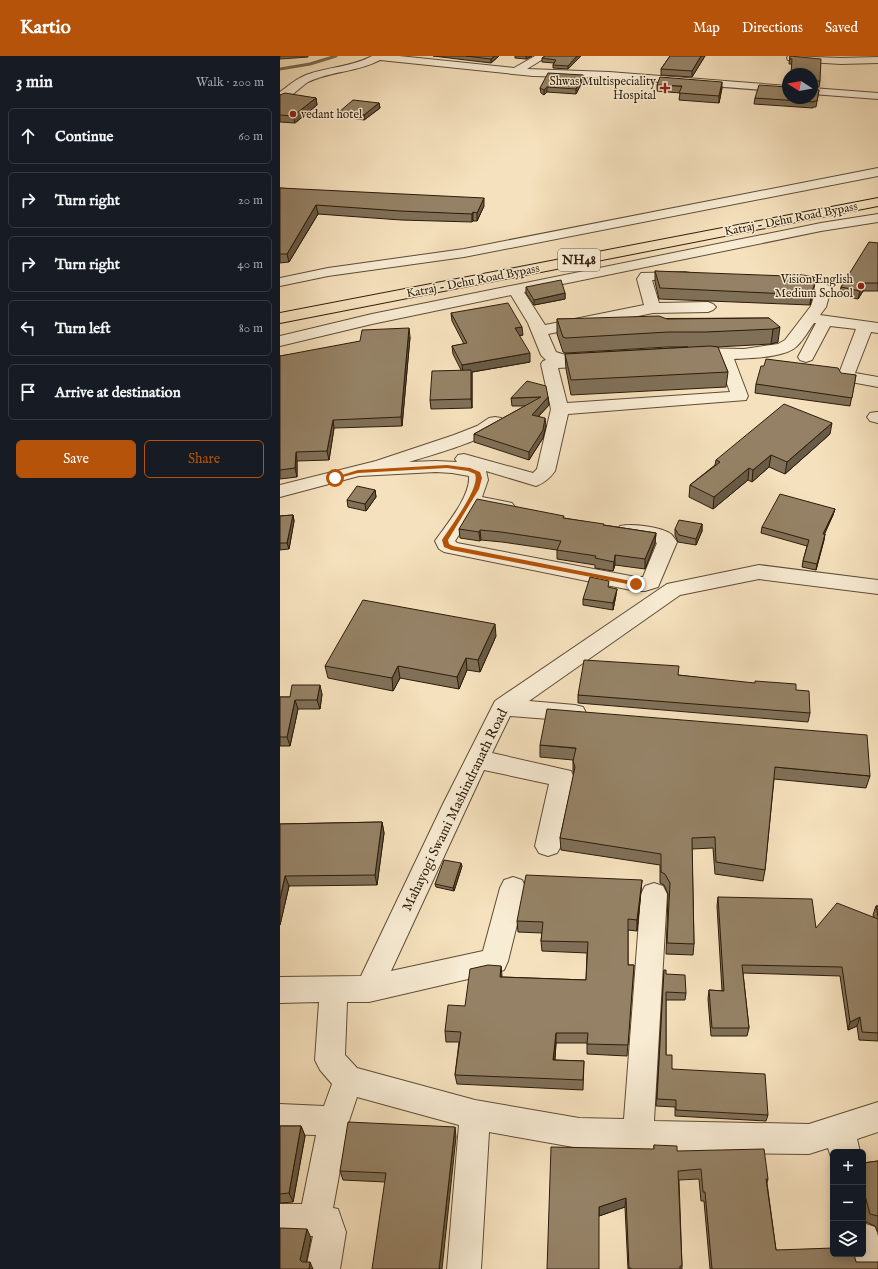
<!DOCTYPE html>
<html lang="en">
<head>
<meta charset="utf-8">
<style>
  body { margin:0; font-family:"IM FELL English",serif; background:#242831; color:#f1f3f6 }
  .controls { position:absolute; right:12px; bottom:12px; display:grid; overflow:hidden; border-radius:6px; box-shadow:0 2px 10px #0003 }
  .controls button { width:36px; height:36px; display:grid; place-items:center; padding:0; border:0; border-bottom:1px solid #363941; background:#171b24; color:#f1f3f6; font:20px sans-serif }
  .compass { position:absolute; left:502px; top:12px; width:36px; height:36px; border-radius:50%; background:#171b24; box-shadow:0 2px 10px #0003; rotate:281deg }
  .stop { position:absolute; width:12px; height:12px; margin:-9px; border:3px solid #b45309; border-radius:50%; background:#fff }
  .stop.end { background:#b45309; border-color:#fff; box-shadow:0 1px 4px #0008 }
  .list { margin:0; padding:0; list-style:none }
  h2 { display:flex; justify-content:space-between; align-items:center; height:52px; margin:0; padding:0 16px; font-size:17px }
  h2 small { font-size:13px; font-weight:400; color:#9ea1a6 }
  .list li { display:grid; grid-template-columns:26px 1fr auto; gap:12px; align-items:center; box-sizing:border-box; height:56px; margin:0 8px 8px; padding:0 8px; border:1px solid #363941; border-radius:6px }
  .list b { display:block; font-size:15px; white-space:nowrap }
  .list em { font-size:13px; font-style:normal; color:#9ea1a6 }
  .actions { display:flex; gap:8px; padding:12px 16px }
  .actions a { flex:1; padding:9px 0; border:1px solid #b45309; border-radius:6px; text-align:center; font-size:14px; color:#b45309 }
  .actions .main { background:#b45309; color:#fff }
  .icon { flex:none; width:22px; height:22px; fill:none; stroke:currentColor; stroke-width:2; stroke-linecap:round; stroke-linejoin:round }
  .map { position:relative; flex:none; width:598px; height:1213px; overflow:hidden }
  header { display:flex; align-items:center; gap:24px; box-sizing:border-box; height:56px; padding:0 20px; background:#b45309; color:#fff }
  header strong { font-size:19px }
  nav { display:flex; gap:22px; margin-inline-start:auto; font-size:14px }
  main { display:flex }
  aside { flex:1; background:#171b24 }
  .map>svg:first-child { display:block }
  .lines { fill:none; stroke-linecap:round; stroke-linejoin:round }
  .stream { stroke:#7c6a4f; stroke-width:3 }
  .minor-casing { stroke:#5f4d35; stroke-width:2 }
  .highway-casing { stroke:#2d1c08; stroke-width:2 }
  .minor { fill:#f8ecd4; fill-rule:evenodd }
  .highway { fill:#f5e1bd; fill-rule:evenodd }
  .wall { fill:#807058; stroke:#2d1c08 }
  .shaded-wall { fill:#685b47; stroke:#2d1c08 }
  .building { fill:#958266; stroke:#2d1c08 }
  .route { fill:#b45309 }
  .poi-dot { fill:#8f2418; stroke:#f8ecd4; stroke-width:1.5 }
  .labels { text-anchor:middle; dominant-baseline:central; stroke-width:3; stroke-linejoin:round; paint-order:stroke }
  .far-poi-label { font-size:12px; fill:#2d1c08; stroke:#f8ecd4; text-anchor:end }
  .far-street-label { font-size:12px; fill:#2d1c08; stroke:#f8ecd4 }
  .shield { fill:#f8ecd4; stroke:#6a5a45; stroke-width:1 }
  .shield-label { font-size:13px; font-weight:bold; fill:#2d1c08 }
  .street-label { font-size:14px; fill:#2d1c08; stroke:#f8ecd4 }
</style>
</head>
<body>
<header>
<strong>Kartio</strong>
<nav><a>Map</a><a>Directions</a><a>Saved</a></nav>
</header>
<main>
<aside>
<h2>3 min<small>Walk · 200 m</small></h2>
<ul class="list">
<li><svg class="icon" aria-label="ahead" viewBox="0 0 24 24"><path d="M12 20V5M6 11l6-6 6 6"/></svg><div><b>Continue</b></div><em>60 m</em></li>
<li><svg class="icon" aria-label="right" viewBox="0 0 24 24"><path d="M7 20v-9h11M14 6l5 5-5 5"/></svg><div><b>Turn right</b></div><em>20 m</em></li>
<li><svg class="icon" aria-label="right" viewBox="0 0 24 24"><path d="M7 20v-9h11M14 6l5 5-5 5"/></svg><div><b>Turn right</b></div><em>40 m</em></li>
<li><svg class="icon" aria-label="left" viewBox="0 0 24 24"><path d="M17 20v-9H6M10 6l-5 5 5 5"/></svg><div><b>Turn left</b></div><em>80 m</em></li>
<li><svg class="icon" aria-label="arrive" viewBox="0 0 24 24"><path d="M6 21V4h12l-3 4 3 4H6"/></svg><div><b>Arrive at destination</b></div></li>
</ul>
<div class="actions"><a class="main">Save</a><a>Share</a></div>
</aside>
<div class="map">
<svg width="598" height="1213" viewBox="0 0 598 1213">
  <rect width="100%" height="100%" fill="#f5e1bd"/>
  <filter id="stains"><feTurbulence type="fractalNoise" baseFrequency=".005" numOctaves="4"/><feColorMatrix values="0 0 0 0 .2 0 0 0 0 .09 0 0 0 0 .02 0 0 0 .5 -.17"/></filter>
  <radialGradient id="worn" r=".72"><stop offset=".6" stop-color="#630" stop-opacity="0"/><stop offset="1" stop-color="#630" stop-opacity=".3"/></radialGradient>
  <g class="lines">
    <!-- stream -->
    <path class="stream" d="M0,13L30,8L56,0"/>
    <!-- minor casing -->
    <g class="minor-casing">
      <path id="minor" d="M92,0H119L234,12L255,0H268L247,13L329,16L508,30V36L329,22L253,20L100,4C78,16 51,15 28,26C19,32 10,43 0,45V36C8,30 16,23 26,19C47,11 72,11 92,0Z
        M508,0L561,2L598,1V7L561,8L512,5L508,4L507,2Z
        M532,32L598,37V43L532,38Z
        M598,112V120L184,201L48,220L0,230V222L48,212L184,193Z
        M598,158V166L541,175L244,236L265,269L364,249L357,223L361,217L405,216L410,217L412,220L410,223L372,224L379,247L428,246L433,248L436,251L433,254L428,256L373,257L268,278L276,296C291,303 307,294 321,300L405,295L412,292L464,293L498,288L505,284L531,250L536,234L529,230L500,227L498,224L500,221C515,217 542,219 551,233L546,251L540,259L598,267V277L591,276L575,317L598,321V331L560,324L558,320L576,273L550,270L532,304L526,306L520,304L518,301L536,267H534C529,274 524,283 517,290C505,302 470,302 454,303L468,340L466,344L288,358L275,415C270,422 264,427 256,430L206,415L208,424L202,441L232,447L235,451L232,455L225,457L197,451L175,485L177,487L356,521H363L377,487L369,484L340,478L337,474L340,470C352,467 381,471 391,478C393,480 395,483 397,486L378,531L365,535H356L164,496L159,493L155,485C166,469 191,440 189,420L172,417L156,416L79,420L0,441V429L96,405L174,379L197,370L209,362L215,361L221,362L224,366C212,383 151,399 129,406L156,405L177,406L175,403L178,399L184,398L253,417L257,413L271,353L261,308L263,305L266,304L261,299L248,267L231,239L92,268L0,290V280L92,258L541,167ZM438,303L450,336L287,347L278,312Z
        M596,356H598V367L590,365L587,361L590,357Z
        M479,509L598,524V538L479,523L400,539L249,645L295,649L303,651L306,657L303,663L295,665L230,660L212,697L282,713L291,715L294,722L281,790L277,797L268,800L259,797L255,790L269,728L204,714L111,915L203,895L220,832L224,824L233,821L242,824L246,832L228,905L224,914L214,917L89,946H67L65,999L77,1012L195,1044L299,1062L344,1063L361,838L365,830L374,827L383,830L387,838L374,1065L529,1068L598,1046V1076L577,1083L580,1096H553V1107L548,1092L529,1098L421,1097L299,1092L209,1076L201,1213H167L179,1069L77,1041L69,1065L53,1152L58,1153L66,1176L60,1213H26L33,1180H0V1148H22L36,1079L0,1078V1048L44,1050L52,1028L40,1014L35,1004L39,946L0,947V921L81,920L163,748L215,645L387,528Z
        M583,1167L595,1171L598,1180V1213H572L569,1198H583Z"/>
    </g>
    <!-- highway casing -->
    <g class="highway-casing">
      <path id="highway" d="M598,142V150L0,267V257Z"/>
    </g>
    <!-- minor -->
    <use href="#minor" class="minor"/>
    <!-- highway -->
    <use href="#highway" class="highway"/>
  </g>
  <!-- wall -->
  <path class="wall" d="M0,0H28V1L0,3Z
    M153,0H219L211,7Z
    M235,0H252L246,3L235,2Z
    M265,0H301L288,13L273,12V9L274,7L262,6V2Z
    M390,0H425L412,21L381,19V13Z
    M510,0L540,25L539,31L532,30L511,8H509Z
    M303,19V24L296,38L267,36L264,39L261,37L260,32Z
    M377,29L442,32L439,47L399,44L400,37L377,35Z
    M539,34L536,51H533V52L474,48L475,42Z
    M0,39L36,42L37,49L15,67L0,66Z
    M99,47L100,52L84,64L59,60V56Z
    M0,132L204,150L197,165H193L192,166L121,164L38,158L9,206L0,207Z
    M598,187V235H583L578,243L559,239L561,231Z
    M375,215L533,237L530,249L379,243L375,226Z
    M246,231L285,237V243L254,249L246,237Z
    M171,257L243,279L239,280L250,306L192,316V352L151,353L150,344L181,314L173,298L172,290L184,288L172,265Z
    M489,262L498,286L491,288L437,291L448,316L446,331L291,339L286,313L285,298L408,291H387L286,297L283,296L277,278V263Z
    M130,281L122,370L54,372L49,404L17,405V421L0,423V300Z
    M576,319L570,350L475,337L476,328Z
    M268,341L269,349L259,360L266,370L263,382L249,404L194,386V378L245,350H232L231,342Z
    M550,378L505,418L489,411L472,426L468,424L433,453L409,441L410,429L435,409L436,404Z
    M95,434L96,441L86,455L68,451L67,444Z
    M555,453L553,459L544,478V484L536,514L522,511L523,505L527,490L481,477L482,471Z
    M13,459L14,465L9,493L0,494V460Z
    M284,462L324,469L376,477L375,487L365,513L335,509L333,515L315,512V509L277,503V494L222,486L201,484L200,485L180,482L179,473Z
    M422,468V475L416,489L398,486L395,479V473Z
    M329,532L336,539L333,554L303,549V543Z
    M216,580L200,616L187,614L179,633L120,622L113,635L48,622L45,610Z
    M398,619L516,634L530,657L528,666L298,647V639Z
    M42,638L40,653H18L10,690H0V641H10Z
    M260,689L590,720L586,732L494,723L485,814L483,825L435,818L433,792L412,793L414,888L413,899L386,898L388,838L384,829L380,827V809L281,794L280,782L294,718L293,716V704L260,701Z
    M102,766L104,777L97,829L9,830L0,869V768Z
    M182,810L174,835L156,831L155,828Z
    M361,835L357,875L348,874V909H354L347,1000L307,998V987H276L275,1004L304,1005L303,1034L177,1028L175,1019L179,986H166L165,975L185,950L222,921L306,924L307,897L262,895L261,885L262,877L238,876L237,865Z
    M438,841L536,872L594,861L593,859L596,850H598V985L579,984L577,970L568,974L560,920L463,917L469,972L467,980H431L428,943L429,934L442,935L437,850Z
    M384,914L386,918L406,937L405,944H386V999L392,1013L488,1059L486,1065L395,1060V1051L376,1050Z
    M0,1070H21L25,1080L13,1146L0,1147Z
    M176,1081L105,1126L63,1124L60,1115Z
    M374,1089L397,1095L488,1123L487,1127L496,1194L576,1206L598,1213H430L424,1145H421L419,1123L399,1124L402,1210V1213H348L345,1151L319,1160L267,1213L374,1093Z
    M598,1105V1176L595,1170L586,1166L583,1156V1107Z"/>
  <!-- shaded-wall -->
  <path class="shaded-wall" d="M215,0H219L211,7V3Z
    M246,0H252L246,3Z
    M297,0H301L288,13V10Z
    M421,0H425L412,21V15Z
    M303,19V24L296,38V33Z
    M442,26V32L439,47V40Z
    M267,31V36L264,39V34Z
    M36,42L37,49L15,67L13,60Z
    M99,47L100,52L84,64V59Z
    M204,142V150L197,165V157Z
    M36,149L38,158L9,206L7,198Z
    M193,156V165L192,166V158Z
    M535,227L533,237L530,249L531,239Z
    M585,227L583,235L578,243L580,235Z
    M285,237V243L254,249V244Z
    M242,271L243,279L235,280V272Z
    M500,271L498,286L491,288L493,273Z
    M129,272L130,281L122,370L121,361Z
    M250,297V306L192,316V352L191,343L183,318L182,309Z
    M268,341L269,349L252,367V359Z
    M265,362L266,370L263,382L249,404V396Z
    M53,364L54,372L49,404L47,395Z
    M552,367L550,378L505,418L507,406Z
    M16,396L17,405V421L15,412Z
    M491,399L489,411L472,426L473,414Z
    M469,412L468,424L433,453L434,441Z
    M95,434L96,441L86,455L85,448Z
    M555,453L553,459L542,484L543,478Z
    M13,459L14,465L9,493L7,487Z
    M422,468V475L416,489V483Z
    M200,474L201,484L200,485L199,476Z
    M376,477L375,487L365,513V503Z
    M545,478L544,484L536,514L537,508Z
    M335,499V509L333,515L334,506Z
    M337,533L336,539L333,554V547Z
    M215,568L216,580L200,616L198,604Z
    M186,602L187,614L179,633L177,621Z
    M118,610L120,622L113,635L112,622Z
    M40,629L42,638L40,653L37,644Z
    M15,644L18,653L10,690L7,681Z
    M102,766L104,777L97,829L95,819Z
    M181,807L182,810L174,835L173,832Z
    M5,820L9,830L0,869V843Z
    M362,824L361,835L357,875V864Z
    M221,910L222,920L221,931L220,921Z
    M580,961L577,970L568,974L570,966Z
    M276,977V987L274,1014L273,1004Z
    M21,1070L25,1080L13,1146L9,1137Z
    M175,1071L176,1081L162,1213H159Z
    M346,1142L345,1151L319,1160V1151Z
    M27,1173L31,1182L25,1213L20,1204Z
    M30,1206L33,1213H29Z"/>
  <!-- building -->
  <path class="building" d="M186,0H215L211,3Z
    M265,0H297L288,10L273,9L276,4L262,2Z
    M390,0H421L412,15L381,13Z
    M510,0L541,3L540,25H533L532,26V18H511L512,3H510Z
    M268,17L303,19L296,33L267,31L264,34L260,32Z
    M380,21L442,26L439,40L399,37L402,30L377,29Z
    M479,29L508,31V42H532V33L539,34L537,45H534V46L475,42Z
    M5,37L36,42L13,60L0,59V39Z
    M73,44L99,47L84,59L59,56Z
    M0,132L204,142L197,157L193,156L192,158L120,155L36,149L7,198H0Z
    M589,186L598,187V227H585L580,235L561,231Z
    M375,215L533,221L535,227L531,239L380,232Z
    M281,224L285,237L254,244L246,231Z
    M228,247L242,271L235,272L250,297L182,309L172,290L187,287L171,257Z
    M379,260L387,263L489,262L500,271L493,273L426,276H388L286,282L283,281L277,263Z
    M129,272L121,361L53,364L47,395L16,396L15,412L0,414V300L80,285L82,274Z
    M430,290L438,291L448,316L291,324L285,298Z
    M486,303L558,312L561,317L576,319L572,342L476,328L481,310H484Z
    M191,314V343L150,344L152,315Z
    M247,325L266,330L268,341L252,359L265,362L263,374L249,396L194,378L261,341L231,342Z
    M504,348L552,367L507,406L491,399L473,414L469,412L434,441L410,429L440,406L436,404Z
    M77,430L95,434L85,448L67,444Z
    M500,438L555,453L543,478H545L537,508L523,505L529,484L482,471Z
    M197,443L284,460L283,462L324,468L323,469L376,477L365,503L335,499L334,506L315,502L316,500L277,494L281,485L221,476L200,474L199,476L179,473Z
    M13,459L7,487H0V460Z
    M399,464L422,468L416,483L399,479L395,473Z
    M310,521L329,525L328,531L337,533L333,547L303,543Z
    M83,544L215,568L198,604L186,602L177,621L118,610L112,622L45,610Z
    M304,604L399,610L398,619L475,627V625L516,628V634L529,635L530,657L298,639Z
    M12,629H40L37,644H15L7,681H0V641H10Z
    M267,653L587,679L590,720L495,711L485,814L436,806L435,781L412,782L414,888L387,887L390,827L385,818L381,816V798L280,782L295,711L293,705L296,692L260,689Z
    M102,766L95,819L5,820L0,843V768Z
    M164,804L181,807L173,832L155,828Z
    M246,819L362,824L357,864L348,863V909H354L348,989L307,988L308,977H276L273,1004L304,1005L303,1024L175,1019L181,976L165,975L168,949L185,950L190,913L208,909L221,910L220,921L306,924L308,886L261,885L263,866L237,865Z
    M438,841L532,843L536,872L557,847L598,863V977L582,976L580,961L570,966L562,911L462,909L469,972H432L429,934L444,935Z
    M596,850H598V860Z
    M384,914H386V918L405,919L406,937L386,936V999H392V1013L485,1018L488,1059L396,1054V1044L377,1043Z
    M68,1066L175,1071L159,1213H92L106,1117L60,1115Z
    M0,1070H21L9,1137L0,1138Z
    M374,1089L397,1090V1095L484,1093L488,1123H486L496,1194L553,1192V1198H574L576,1206H598V1213H432L425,1136H423L421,1113L398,1115L402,1210H400V1213H351V1212H349L346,1142L319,1151V1213H267L271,1091L374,1093Z
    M598,1105V1160L590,1158L583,1132V1123L585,1122L583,1116V1107Z
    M0,1172L27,1173L20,1204L22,1206H30L29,1213H0Z"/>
  <!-- route -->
  <path class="route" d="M167,409L190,412L200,416L202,422L199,433L168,484L169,488L173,490L356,526L358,527V530L171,494L164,491L162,484C170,471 201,431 195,418L188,415L167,412L78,417L55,423L52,422L78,414Z"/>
  <!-- markers -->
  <g class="poi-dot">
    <path d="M383 26h4v4h4v4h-4v4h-4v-4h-4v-4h4z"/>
    <circle cx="13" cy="58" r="4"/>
    <circle cx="581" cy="230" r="4"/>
  </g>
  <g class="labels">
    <!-- far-poi labels -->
    <g class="far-poi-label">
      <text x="376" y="25">Shwas Multispeciality<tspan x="376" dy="14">Hospital</tspan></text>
      <text x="21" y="58" text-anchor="start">vedant hotel</text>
      <text x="573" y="223">Vision English<tspan x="573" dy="14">Medium School</tspan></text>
    </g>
    <!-- far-street labels -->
    <g class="far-street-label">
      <text transform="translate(511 163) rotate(-11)">Katraj - Dehu Road Bypass</text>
      <text transform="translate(193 225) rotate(-11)">Katraj - Dehu Road Bypass</text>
    </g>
    <!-- shield labels -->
    <rect class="shield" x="278" y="193" width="42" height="22" rx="3"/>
    <g class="shield-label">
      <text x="299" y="204">NH48</text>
    </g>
    <!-- street labels -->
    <g class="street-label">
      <text transform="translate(175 754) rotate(-64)">Mahayogi Swami Mashindranath Road</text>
    </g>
  </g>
  <rect width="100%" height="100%" filter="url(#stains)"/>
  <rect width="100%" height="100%" fill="url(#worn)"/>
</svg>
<div class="controls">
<button>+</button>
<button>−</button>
<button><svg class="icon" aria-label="layers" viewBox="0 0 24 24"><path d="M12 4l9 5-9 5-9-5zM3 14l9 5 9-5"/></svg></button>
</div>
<svg class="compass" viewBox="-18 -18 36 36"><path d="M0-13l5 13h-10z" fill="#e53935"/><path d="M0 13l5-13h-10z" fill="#9ea1a6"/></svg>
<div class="stop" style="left:55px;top:422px"></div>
<div class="stop end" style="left:356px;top:528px"></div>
</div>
</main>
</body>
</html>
